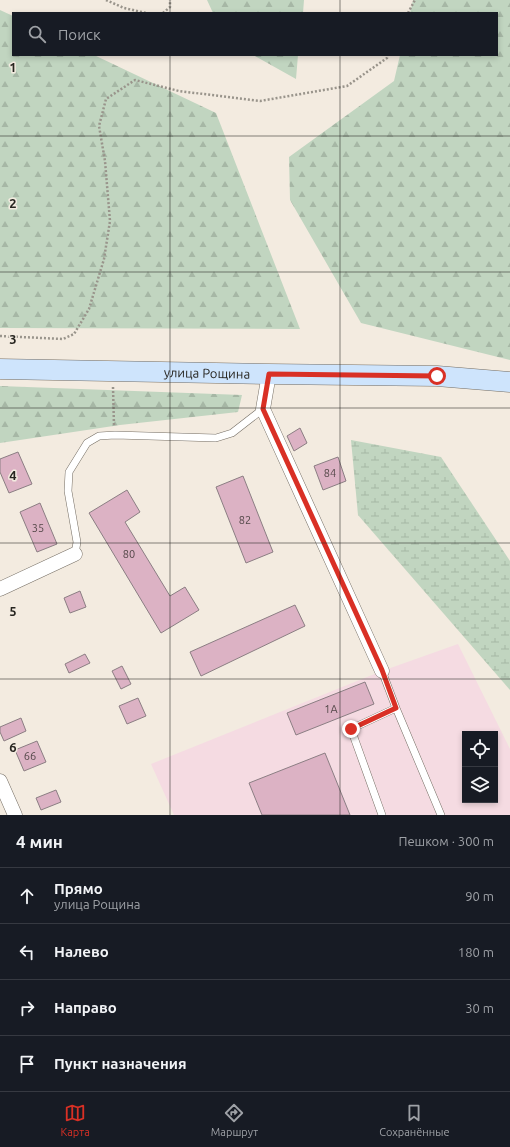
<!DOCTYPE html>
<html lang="ru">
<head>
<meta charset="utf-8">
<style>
  body { margin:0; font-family:Ubuntu,sans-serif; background:#242831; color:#f1f3f6 }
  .controls { position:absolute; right:12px; bottom:12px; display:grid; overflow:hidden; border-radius:0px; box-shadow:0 2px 6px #0003 }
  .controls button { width:36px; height:36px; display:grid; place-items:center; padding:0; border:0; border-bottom:1px solid #363941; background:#171b24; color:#f1f3f6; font:20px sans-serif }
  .stop { position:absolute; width:12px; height:12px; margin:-9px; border:3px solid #d93025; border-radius:50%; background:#fff }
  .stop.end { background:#d93025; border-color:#fff; box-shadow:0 1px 4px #0008 }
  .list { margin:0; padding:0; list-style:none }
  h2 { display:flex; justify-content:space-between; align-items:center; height:52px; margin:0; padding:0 16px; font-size:17px }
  h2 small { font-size:13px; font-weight:400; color:#9ea1a6 }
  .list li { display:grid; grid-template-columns:26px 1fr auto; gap:12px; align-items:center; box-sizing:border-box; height:56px; padding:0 16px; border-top:1px solid #363941 }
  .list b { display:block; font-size:15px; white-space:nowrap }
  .list p { margin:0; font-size:13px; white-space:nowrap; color:#9ea1a6 }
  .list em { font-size:13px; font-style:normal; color:#9ea1a6 }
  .icon { flex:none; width:22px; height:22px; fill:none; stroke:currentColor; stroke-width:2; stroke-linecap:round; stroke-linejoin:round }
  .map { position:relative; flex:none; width:510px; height:815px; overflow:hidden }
  .search { position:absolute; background:#171b24; box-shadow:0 2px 6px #0003; left:12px; right:12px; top:12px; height:44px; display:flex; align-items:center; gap:10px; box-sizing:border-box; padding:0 14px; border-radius:0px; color:#9ea1a6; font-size:15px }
  .sheet { height:276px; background:#171b24 }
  nav { display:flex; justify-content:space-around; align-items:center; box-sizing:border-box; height:56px; border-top:1px solid #363941; background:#171b24; font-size:11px; color:#9ea1a6 }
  nav a { display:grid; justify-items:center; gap:2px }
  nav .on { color:#d93025 }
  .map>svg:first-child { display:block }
  .industrial { fill:#f5dbe2; fill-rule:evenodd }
  .forest { fill:url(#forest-firs) }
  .wetland { fill:url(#wetland-marsh) }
  .building { fill:#dcb2c4; stroke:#8b7e83 }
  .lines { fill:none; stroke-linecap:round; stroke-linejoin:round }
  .lane-casing { stroke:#756e64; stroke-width:8 }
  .street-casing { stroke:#756e64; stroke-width:15 }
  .secondary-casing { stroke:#756e64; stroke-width:21 }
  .path { stroke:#99948b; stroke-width:2.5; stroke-dasharray:2 2; stroke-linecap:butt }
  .lane { stroke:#fff; stroke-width:7 }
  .street { stroke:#fff; stroke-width:14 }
  .secondary { stroke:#cee4fc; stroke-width:20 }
  .route { stroke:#d93025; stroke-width:5 }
  .grid { fill:none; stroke:#272520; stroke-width:1; stroke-opacity:0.55 }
  .labels { text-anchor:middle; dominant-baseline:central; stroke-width:3; stroke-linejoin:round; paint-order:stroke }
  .number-label { font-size:11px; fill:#544849 }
  .street-label { font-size:13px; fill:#272520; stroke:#f3ebe0 }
  .grid-label { font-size:13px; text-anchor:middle; font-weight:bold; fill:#272520; stroke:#f3ebe0; stroke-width:3; stroke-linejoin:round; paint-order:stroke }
</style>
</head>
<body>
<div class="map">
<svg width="510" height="815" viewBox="0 0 510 815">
  <defs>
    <pattern id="forest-firs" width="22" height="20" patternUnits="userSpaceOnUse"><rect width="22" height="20" fill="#c1d5c0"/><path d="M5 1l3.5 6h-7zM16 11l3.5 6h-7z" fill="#a6b7a5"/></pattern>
    <pattern id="wetland-marsh" width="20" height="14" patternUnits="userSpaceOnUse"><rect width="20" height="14" fill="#c1d5c0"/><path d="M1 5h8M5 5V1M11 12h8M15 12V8" fill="none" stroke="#a6b7a5"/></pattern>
  </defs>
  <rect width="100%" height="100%" fill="#f3ebe0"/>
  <!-- industrial -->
  <path class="industrial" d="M458,644L510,749V815H174L151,764L382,671ZM465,734H495V800H465Z"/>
  <!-- forest -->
  <path class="forest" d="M207,0H304L303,13H213Z
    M413,0H510V360L361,323L290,200L289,157L394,81L400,55H497V13H410Z
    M0,10L13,16V55H94L216,113L300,329L0,328Z
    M253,55H298L296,79Z
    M0,386L242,395L238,412L120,425L0,443Z"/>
  <!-- wetland -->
  <path class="wetland" d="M351,440L441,457L510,561V690L358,515Z"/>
  <!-- building -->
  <path class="building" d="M300,428L307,443L294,451L287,436Z
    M18,452L32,484L9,493L0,472V459Z
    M338,457L346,481L323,490L314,466Z
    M243,476L273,552L246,563L216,487Z
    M127,490L140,512L125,522L170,596L185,587L199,610L161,633L89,513Z
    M40,503L57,544L37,552L20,512Z
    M80,591L86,607L70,613L64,598Z
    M295,605L305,626L201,676L190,652Z
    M85,654L90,663L69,673L65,664Z
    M122,666L131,684L121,689L112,671Z
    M365,682L374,704L296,735L287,713Z
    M138,698L146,716L127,724L119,706Z
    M21,718L26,731L4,741L0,732V727Z
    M37,741L46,762L24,771L15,750Z
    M325,753L350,815H262L249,783Z
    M56,790L61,802L41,810L36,798Z"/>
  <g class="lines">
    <!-- lane casing -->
    <g class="lane-casing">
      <path id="lane" d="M75,554L77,542L68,491L69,472L87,443L99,436L115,435L216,438L232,433L263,409
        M382,671L396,708L441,815
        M382,815L351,729L396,708"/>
    </g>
    <!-- street casing -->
    <g class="street-casing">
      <path id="street" d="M269,374L263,409L382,671
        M0,589L75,554
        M0,781L15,815"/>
    </g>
    <!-- secondary casing -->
    <g class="secondary-casing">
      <g id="secondary">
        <path id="s1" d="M0,369L269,374L437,376L510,382"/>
      </g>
    </g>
    <!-- path -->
    <path class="path" d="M106,0L124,8L146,13
      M163,13L170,7V0
      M408,13L415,0
      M0,336L63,339L74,334L89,309L104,259L110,221L105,161L99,126L106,99L135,80L179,91L260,101L347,86L387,58L388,55
      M113,387L114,426"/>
    <!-- lane -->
    <use href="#lane" class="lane"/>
    <!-- street -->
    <use href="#street" class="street"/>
    <!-- secondary -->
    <use href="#secondary" class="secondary"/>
  </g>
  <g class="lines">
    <!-- route -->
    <path class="route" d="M351,729L396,708L382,670L263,409L269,374L437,376"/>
  </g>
  <!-- grid -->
  <path class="grid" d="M170,0V13M340,0V13M170,55V815M340,55V815M0,136H510M0,272H510M0,408H510M0,543H510M0,679H510"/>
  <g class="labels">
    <!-- number labels -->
    <g class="number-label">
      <text x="330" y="473">84</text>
      <text x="245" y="520">82</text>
      <text x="38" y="528">35</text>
      <text x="129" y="554">80</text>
      <text x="331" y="709">1А</text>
      <text x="30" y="756">66</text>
    </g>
    <!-- street labels -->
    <g class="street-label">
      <text stroke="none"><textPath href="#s1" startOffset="207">улица Рощина</textPath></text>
    </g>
  </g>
  <g class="grid-label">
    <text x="13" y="72">1</text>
    <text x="13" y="208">2</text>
    <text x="13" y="344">3</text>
    <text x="13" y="480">4</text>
    <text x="13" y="616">5</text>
    <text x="13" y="752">6</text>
  </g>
</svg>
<div class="controls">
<button><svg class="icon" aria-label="locate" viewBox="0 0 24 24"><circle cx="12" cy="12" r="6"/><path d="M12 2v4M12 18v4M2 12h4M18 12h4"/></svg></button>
<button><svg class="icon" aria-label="layers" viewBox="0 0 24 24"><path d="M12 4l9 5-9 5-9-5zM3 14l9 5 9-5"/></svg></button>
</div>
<div class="stop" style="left:437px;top:376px"></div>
<div class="stop end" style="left:351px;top:729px"></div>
<div class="search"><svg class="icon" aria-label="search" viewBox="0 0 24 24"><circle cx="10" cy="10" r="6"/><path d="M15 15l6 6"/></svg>Поиск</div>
</div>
<section class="sheet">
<h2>4 мин<small>Пешком · 300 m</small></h2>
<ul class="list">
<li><svg class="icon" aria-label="ahead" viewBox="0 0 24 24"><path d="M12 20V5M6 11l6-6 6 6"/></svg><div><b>Прямо</b><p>улица Рощина</p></div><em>90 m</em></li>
<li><svg class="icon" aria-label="left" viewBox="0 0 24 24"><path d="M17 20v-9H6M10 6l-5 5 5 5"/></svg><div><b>Налево</b></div><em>180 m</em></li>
<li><svg class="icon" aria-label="right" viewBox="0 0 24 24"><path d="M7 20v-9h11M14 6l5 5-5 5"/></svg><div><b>Направо</b></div><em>30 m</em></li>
<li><svg class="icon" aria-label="arrive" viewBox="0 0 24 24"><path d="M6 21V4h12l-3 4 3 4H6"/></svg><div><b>Пункт назначения</b></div></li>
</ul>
</section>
<nav>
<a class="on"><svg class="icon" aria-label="map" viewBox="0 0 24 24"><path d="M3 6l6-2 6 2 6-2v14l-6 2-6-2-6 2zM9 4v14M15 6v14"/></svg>Карта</a>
<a><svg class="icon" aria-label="directions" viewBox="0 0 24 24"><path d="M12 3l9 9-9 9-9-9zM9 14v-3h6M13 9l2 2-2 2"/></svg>Маршрут</a>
<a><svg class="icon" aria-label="saved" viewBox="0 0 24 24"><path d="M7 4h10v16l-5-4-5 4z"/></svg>Сохранённые</a>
</nav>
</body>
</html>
